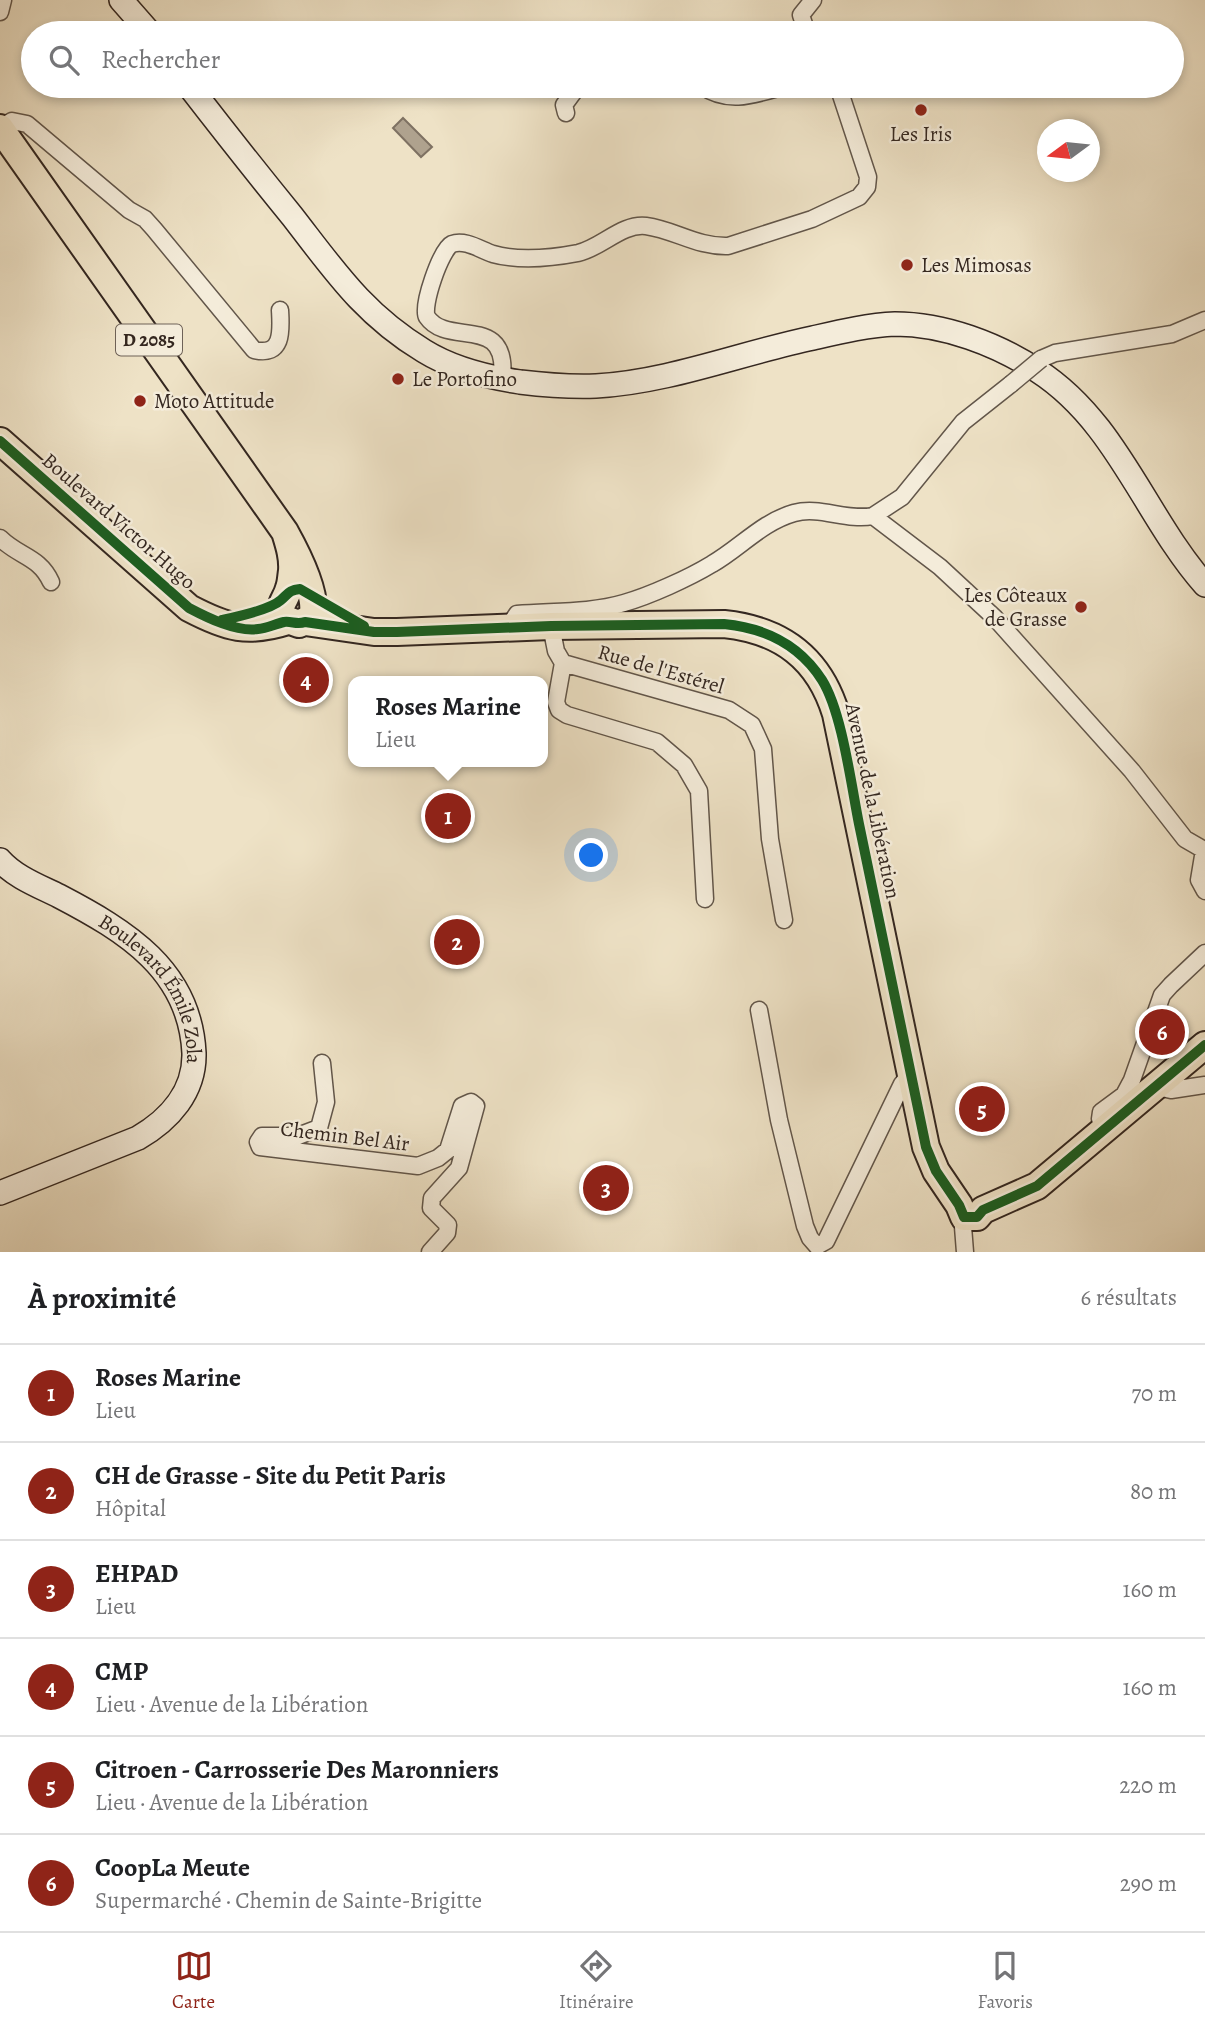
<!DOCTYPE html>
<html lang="fr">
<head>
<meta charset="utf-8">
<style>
  body { margin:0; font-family:Alegreya,serif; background:#f2f2f2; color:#202124 }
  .compass { position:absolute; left:1037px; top:119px; width:63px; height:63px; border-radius:50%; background:#fff; box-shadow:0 4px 10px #0003; rotate:255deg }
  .you { position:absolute; left:592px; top:856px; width:24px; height:24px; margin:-18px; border:5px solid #fff; border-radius:50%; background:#1a73e8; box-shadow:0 0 0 10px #1a73e833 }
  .badge { display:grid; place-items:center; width:46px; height:46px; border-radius:50%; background:#8f2418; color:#fff; font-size:23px; font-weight:700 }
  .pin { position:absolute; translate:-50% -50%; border:4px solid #fff; box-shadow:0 2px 7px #0006 }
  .popup { position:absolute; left:348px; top:676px; width:200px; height:91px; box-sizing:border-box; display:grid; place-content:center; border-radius:14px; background:#fff; filter:drop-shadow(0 2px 5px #0005); font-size:23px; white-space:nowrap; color:#757577 }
  .popup b { font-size:26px; color:#202124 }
  .popup::after { content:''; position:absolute; left:50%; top:100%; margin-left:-14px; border:14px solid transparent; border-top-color:#fff }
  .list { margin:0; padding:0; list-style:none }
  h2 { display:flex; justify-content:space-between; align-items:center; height:91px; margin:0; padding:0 28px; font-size:30px }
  h2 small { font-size:23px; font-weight:400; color:#757577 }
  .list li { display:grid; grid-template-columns:46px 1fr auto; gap:21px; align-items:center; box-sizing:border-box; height:98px; padding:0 28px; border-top:2px solid #e0e0e0 }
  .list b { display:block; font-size:26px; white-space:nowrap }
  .list p { margin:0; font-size:23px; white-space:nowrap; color:#757577 }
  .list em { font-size:23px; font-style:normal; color:#757577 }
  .icon { flex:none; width:38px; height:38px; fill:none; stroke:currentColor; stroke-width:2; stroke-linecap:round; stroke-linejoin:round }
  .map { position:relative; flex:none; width:1205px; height:1252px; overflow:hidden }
  .search { position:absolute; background:#fff; box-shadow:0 4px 10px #0003; left:21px; right:21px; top:21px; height:77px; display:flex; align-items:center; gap:18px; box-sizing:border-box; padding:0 24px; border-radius:38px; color:#757577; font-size:26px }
  .sheet { height:679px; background:#fff }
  nav { display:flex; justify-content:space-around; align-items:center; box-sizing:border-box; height:98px; border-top:2px solid #e0e0e0; background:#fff; font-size:19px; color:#757577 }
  nav a { display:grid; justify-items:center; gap:4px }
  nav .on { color:#8f2418 }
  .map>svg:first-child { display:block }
  .water { fill:#afa28e; stroke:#7e7162; stroke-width:2 }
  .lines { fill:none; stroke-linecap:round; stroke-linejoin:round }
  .street-casing { stroke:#62564a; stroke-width:19 }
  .secondary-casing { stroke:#342720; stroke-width:26 }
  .primary-casing { stroke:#342720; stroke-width:30 }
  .street { stroke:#f4ecda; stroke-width:16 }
  .secondary { stroke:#f4ecda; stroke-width:23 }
  .primary { stroke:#eee2c6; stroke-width:26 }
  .street-bridge-casing { stroke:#62564a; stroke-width:19; stroke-linecap:butt }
  .street-bridge { stroke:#f4ecda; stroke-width:16 }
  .cycleway-casing { stroke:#f4ecda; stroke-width:15 }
  .cycleway { stroke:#1b5e20; stroke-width:10 }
  .poi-dot { fill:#8f2418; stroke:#f4ecda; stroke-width:2.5 }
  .labels { text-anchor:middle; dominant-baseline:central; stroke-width:5; stroke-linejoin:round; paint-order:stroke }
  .shield { fill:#f4ecda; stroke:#6e6258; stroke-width:2 }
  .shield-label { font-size:19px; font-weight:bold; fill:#342720 }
  .poi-label { font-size:21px; fill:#342720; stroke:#f4ecda; text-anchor:start }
  .street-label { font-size:21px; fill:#342720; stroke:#f4ecda }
</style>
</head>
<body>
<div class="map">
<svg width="1205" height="1252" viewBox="0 0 1205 1252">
  <rect width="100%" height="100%" fill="#eee2c6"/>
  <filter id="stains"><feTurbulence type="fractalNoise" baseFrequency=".00286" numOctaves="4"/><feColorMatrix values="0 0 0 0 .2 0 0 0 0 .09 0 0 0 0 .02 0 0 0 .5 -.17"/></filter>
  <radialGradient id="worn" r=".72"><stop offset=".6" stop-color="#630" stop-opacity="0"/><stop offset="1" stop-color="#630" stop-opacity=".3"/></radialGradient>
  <!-- water -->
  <path class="water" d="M403,118L432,147L421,157L393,128Z"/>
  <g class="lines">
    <!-- street casing -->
    <g class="street-casing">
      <path id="street" d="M0,12L3,0
        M807,33L801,15L813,0
        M702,86C729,105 756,94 785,86
        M566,113L564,105L578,86
        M0,128L12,121L27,124L129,210L145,219L154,229L254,350C284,357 281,329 280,310
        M1041,359L1055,353L1172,334L1205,320
        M502,379C509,312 448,348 427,317C421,307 441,249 452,244C465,239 481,250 493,254C518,261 552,258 578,253C601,248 622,223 646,226C675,230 697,247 728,246L812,219L859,197L867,187L868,177L838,86
        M873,516L902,497L963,422L1011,384
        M0,538C19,557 39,556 51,582
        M551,626L556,651L563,663L729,710L752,725L763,749L770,839L784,920
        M508,628L517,614C552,611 590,613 624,603C649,596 689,578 712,564C740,548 762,522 794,513C820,506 846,521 873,516L940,567L995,618L1132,771L1185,839L1204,850L1199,880L1205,891
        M563,663L556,702L559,710L567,715L657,742L684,765L699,791L705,899
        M759,1010L779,1120L805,1226L810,1238L817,1246L826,1241L902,1084L911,1073
        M322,1063L326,1102L319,1128L298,1136H262L258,1142L260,1147L418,1166L438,1158L448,1150L462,1106L471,1102L476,1106L459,1168L432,1198L431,1208L448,1225L447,1233L430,1252
        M1157,1087L1171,1090L1205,1085
        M1107,1129L1100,1119L1101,1112L1124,1095L1132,1080L1162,995L1171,985L1205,953
        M962,1214L965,1252"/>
    </g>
    <!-- secondary casing -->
    <g class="secondary-casing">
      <g id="secondary">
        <path d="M121,0L150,33"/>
        <path d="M189,86C223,130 257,173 292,216C334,270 363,314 424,351C453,369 486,377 520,382C545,385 571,387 596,386C669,382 741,353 813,338C839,332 868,325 895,324C944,324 997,344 1038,371C1117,422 1145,517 1205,585"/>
        <path id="s1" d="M0,860C15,877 39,886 59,896C126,931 190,970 194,1053C195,1092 169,1120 138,1138L0,1193"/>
      </g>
    </g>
    <!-- primary casing -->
    <g class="primary-casing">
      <path id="primary" d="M0,128L285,532C295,550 321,600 311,618L299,624L285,619C276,605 286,601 289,588C291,583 291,577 292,571C293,557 289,545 285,532
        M0,441L189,608C227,628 248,634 288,621
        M305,622L374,632H397L551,626L724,624C781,630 819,658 836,714L926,1147L936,1171L959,1205L964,1217H977L983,1210L1037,1186L1205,1045"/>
    </g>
    <!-- street -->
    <use href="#street" class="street"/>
    <!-- secondary -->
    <use href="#secondary" class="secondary"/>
    <!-- primary -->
    <use href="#primary" class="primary"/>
    <!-- street-bridge casing -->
    <g class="street-bridge-casing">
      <path id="street-bridge" d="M1011,384L1041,359"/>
    </g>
    <!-- street-bridge -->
    <use href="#street-bridge" class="street-bridge"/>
    <!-- cycleway casing -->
    <g class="cycleway-casing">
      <path id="cycleway" d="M0,441L189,608C208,618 236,632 258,629C267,628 275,624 284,622C292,621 297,625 305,622L374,632H397L551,626L724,624C765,628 799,644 822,680C842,712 851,784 859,824C882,931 904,1039 926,1147L936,1171L959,1205L964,1217H977L983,1210L1037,1186L1205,1045
        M222,620C236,617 270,610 281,600C288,594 289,590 300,589L364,626"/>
    </g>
    <!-- cycleway -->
    <use href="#cycleway" class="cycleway"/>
  </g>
  <!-- markers -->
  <g class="poi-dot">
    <circle cx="921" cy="110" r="7"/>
    <circle cx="907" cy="265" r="7"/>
    <circle cx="398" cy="379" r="7"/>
    <circle cx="140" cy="401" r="7"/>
    <circle cx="1081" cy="607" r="7"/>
  </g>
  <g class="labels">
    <!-- shield labels -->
    <rect class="shield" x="116" y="324.5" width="66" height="31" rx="5"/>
    <g class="shield-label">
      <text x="149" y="340">D 2085</text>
    </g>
    <!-- poi labels -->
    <g class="poi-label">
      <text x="921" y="134" text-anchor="middle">Les Iris</text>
      <text x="921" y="265">Les Mimosas</text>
      <text x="412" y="379">Le Portofino</text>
      <text x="154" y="401">Moto Attitude</text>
      <text x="1067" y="595" text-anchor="end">Les Côteaux<tspan x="1067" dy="24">de Grasse</tspan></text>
    </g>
    <!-- street labels -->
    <g class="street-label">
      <text transform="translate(119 521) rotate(41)">Boulevard Victor Hugo</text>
      <text transform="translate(661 669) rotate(16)">Rue de l'Estérel</text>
      <text transform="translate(873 801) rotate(78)">Avenue de la Libération</text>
      <text stroke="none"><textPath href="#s1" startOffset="208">Boulevard Émile Zola</textPath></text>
      <text transform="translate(345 1136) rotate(7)">Chemin Bel Air</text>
    </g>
  </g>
  <rect width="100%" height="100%" filter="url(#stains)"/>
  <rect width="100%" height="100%" fill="url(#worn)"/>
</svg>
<svg class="compass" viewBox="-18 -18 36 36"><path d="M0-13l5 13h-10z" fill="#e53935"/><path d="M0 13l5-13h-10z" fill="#757577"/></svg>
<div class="you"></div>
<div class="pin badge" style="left:448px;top:816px">1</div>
<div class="popup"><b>Roses Marine</b>Lieu</div>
<div class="pin badge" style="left:457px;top:942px">2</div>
<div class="pin badge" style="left:606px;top:1188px">3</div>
<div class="pin badge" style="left:306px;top:680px">4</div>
<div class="pin badge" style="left:982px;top:1109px">5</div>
<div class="pin badge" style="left:1162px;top:1032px">6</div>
<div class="search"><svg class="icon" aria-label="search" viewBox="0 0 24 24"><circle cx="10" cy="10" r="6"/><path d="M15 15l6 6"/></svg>Rechercher</div>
</div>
<section class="sheet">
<h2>À proximité<small>6 résultats</small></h2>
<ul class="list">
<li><span class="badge">1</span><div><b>Roses Marine</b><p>Lieu</p></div><em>70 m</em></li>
<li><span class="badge">2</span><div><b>CH de Grasse - Site du Petit Paris</b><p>Hôpital</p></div><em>80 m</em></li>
<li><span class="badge">3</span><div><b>EHPAD</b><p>Lieu</p></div><em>160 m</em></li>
<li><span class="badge">4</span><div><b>CMP</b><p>Lieu · Avenue de la Libération</p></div><em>160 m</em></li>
<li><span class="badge">5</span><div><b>Citroen - Carrosserie Des Maronniers</b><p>Lieu · Avenue de la Libération</p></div><em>220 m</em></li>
<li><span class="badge">6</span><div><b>CoopLa Meute</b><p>Supermarché · Chemin de Sainte-Brigitte</p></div><em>290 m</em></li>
</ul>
</section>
<nav>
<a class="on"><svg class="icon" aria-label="map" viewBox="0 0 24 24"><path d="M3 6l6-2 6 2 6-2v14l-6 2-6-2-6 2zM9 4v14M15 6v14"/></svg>Carte</a>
<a><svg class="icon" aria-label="directions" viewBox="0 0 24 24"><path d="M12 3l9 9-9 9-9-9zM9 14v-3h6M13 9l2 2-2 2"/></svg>Itinéraire</a>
<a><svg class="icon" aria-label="saved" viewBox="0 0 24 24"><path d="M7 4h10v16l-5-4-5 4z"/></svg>Favoris</a>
</nav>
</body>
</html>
